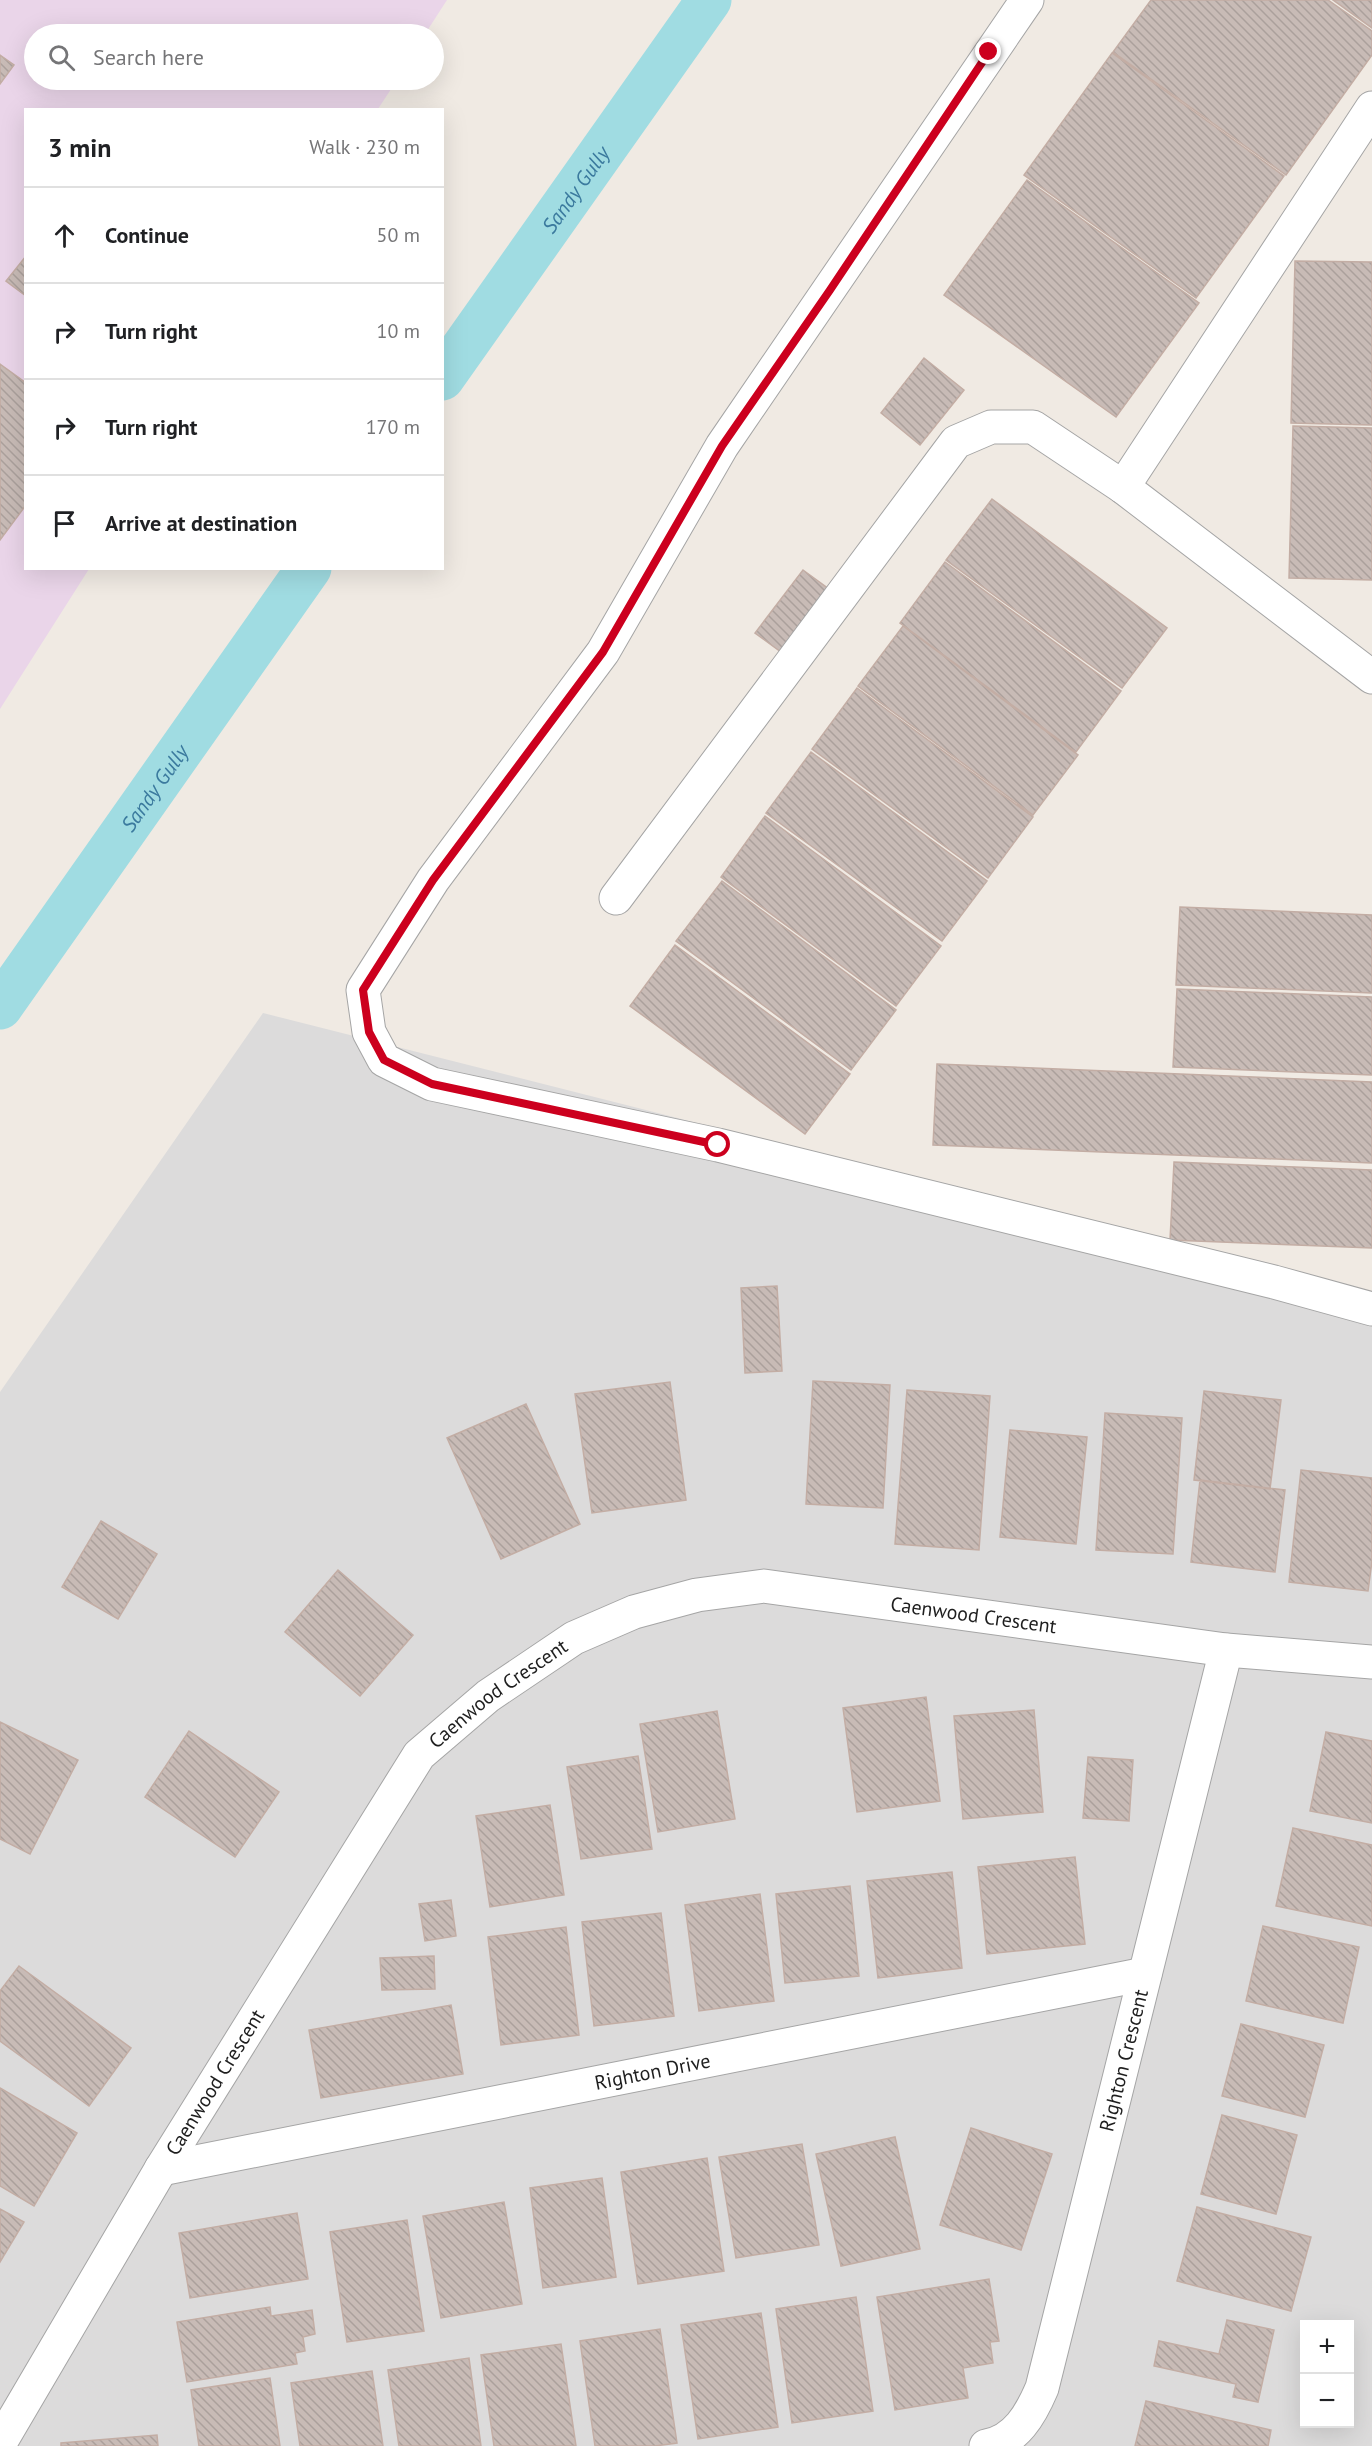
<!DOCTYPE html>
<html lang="en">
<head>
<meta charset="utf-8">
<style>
  body { margin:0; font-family:"PT Sans",sans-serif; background:#f6f6f6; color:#202124 }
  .controls { position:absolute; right:18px; bottom:18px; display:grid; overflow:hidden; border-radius:0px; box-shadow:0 6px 24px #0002 }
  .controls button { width:54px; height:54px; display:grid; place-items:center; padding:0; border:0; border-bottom:2px solid #e0e0e0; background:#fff; color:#202124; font:30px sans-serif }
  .stop { position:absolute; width:18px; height:18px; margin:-14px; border:4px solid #cc001e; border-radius:50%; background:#fff }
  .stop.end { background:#cc001e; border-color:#fff; box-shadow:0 2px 6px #0008 }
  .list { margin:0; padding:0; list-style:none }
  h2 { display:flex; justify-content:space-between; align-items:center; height:78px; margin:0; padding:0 24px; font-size:26px }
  h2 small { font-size:20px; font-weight:400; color:#757577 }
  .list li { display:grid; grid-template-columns:39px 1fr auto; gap:18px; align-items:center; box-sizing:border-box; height:96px; padding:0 24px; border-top:2px solid #e0e0e0 }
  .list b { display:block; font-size:22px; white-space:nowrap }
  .list em { font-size:20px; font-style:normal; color:#757577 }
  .icon { flex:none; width:33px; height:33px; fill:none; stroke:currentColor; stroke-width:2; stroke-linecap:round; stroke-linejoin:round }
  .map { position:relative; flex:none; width:1372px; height:2446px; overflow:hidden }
  .search { position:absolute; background:#fff; box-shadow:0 6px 24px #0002; left:24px; top:24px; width:420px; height:66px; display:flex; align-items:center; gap:15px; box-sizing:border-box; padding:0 21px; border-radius:33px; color:#757577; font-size:22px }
  .panel { position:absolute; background:#fff; box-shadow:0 6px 24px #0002; left:24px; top:108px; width:420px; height:462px; border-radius:0px }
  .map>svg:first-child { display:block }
  .residential { fill:#dcdbdb; fill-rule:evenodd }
  .industrial { fill:#ead5e9 }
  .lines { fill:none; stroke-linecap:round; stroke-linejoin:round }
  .canal { stroke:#a0dce2; stroke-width:45 }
  .building { fill:url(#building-back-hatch); stroke:#c3ada4; stroke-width:1.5 }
  .minor-casing { stroke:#a5a5a5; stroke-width:35 }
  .minor { stroke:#fff; stroke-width:33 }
  .route { stroke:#cc001e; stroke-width:8 }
  .labels { text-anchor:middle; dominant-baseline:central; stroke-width:4.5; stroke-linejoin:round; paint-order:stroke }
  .street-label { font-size:20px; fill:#1e1e1e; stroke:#fff }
  .water-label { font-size:21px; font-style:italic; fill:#3b7a9e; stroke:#fff }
</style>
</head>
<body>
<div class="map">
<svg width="1372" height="2446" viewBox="0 0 1372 2446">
  <defs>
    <pattern id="building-back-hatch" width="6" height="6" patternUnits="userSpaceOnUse" patternTransform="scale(1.5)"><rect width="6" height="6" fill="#c8bbb6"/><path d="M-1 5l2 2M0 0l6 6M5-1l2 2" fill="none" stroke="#aba09c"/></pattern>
  </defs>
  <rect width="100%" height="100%" fill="#f0eae3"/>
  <!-- residential -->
  <path class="residential" d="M263,1013L1372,1294V2446H0V1392ZM1304,2324H1350V2424H1304Z"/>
  <!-- industrial -->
  <path class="industrial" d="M0,0H447L425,34H34V80H397L378,109L26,110V568L89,569L0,709Z"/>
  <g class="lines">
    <!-- canal -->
    <g class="canal">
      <path id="s1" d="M442,378L709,0"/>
      <path id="s2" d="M0,1007L309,568"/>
    </g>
  </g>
  <!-- building -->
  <path class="building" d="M1151,0H1328L1372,31V55L1286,175L1113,52Z
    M1333,0H1372V28Z
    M1112,53L1284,176L1196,298L1024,175Z
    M0,55L14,65L0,84Z
    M1027,180L1199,303L1116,417L944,295Z
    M26,256V296L6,281Z
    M1295,261L1372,262V425L1291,423Z
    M924,358L964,390L920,445L881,413Z
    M0,364L26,383V505L0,540Z
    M1293,426L1372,428V580L1289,578Z
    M992,499L1167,628L1122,688L946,560Z
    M945,562L1121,691L1076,752L900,623Z
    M803,570L833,592L785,655L755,633Z
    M903,626L1078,755L1033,815L858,686Z
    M857,688L1033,817L988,878L812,749Z
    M811,752L987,881L942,941L766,813Z
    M765,816L941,946L896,1006L721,877Z
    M722,881L896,1010L851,1070L676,941Z
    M1180,907L1372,915V993L1176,985Z
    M675,945L850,1074L805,1134L630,1006Z
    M1177,989L1372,997V1075L1173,1067Z
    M937,1064L1372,1082V1163L933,1145Z
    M1174,1162L1372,1170V1248L1170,1240Z
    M777,1286L782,1371L745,1373L741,1288Z
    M813,1381L890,1385L883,1508L806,1504Z
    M670,1382L686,1500L592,1513L575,1394Z
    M907,1390L990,1396L979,1550L895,1544Z
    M1204,1391L1281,1400L1270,1489L1194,1480Z
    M526,1404L580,1524L501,1559L447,1438Z
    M1105,1413L1182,1418L1173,1554L1096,1550Z
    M1010,1430L1087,1437L1076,1544L1000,1537Z
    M1301,1470L1372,1478V1561L1368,1591L1289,1582Z
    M1200,1480L1285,1490L1275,1572L1191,1562Z
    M101,1521L157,1554L118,1619L62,1587Z
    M338,1570L413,1635L360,1696L285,1632Z
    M926,1697L940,1801L857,1812L843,1708Z
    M1034,1710L1043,1812L963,1819L954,1716Z
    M717,1711L735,1819L658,1832L640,1724Z
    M0,1722L78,1760L30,1854L0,1839Z
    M189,1731L279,1792L235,1857L145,1797Z
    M1326,1732L1372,1741V1823L1310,1811Z
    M638,1756L652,1849L581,1859L567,1767Z
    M1088,1757L1133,1760L1129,1821L1083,1818Z
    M550,1805L564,1895L490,1907L476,1816Z
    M1293,1828L1372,1845V1926L1276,1906Z
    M1075,1857L1085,1944L987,1954L978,1867Z
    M952,1872L962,1968L878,1978L867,1881Z
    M850,1886L859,1976L785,1983L776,1894Z
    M760,1894L774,2001L699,2011L685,1905Z
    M451,1900L456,1936L425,1941L419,1904Z
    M661,1913L674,2016L594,2026L582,1922Z
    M1263,1926L1359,1947L1343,2023L1246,2001Z
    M566,1927L579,2035L501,2045L488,1937Z
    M434,1956L435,1989L382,1990L380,1958Z
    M19,1966L131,2048L89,2106L0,2041V1991Z
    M451,2005L463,2074L321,2098L309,2030Z
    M1241,2024L1324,2045L1305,2117L1222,2096Z
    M0,2088L77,2133L34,2206L0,2186Z
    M1222,2115L1297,2135L1276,2214L1201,2194Z
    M971,2128L1052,2154L1021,2250L940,2225Z
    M895,2137L920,2249L841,2266L816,2154Z
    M802,2144L819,2245L736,2258L719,2157Z
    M707,2158L724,2271L638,2284L621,2172Z
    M602,2178L616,2277L543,2288L530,2188Z
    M504,2202L522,2304L441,2318L423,2216Z
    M1197,2207L1311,2237L1291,2311L1177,2281Z
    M0,2209L24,2222L0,2262Z
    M297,2213L308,2279L190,2298L179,2233Z
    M407,2220L424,2331L347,2342L330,2232Z
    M989,2279L999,2341L990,2342L993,2363L963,2368L968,2398L895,2410L877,2297Z
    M856,2297L873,2411L792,2423L776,2309Z
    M270,2307L271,2316L312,2310L315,2334L303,2337L305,2351L295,2353L297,2364L187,2382L177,2322Z
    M761,2313L778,2427L698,2439L681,2325Z
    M1227,2320L1274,2330L1258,2402L1233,2397L1236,2384L1154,2366L1159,2341L1219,2354Z
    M660,2329L677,2443L655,2446H595L580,2341Z
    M561,2344L576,2446H494L481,2355Z
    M469,2358L481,2446H399L388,2370Z
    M372,2371L383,2446H300L291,2383Z
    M270,2378L280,2446H199L191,2390Z
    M1146,2401L1271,2430L1268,2446H1135Z
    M157,2435L158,2446H61V2443Z"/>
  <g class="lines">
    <!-- minor casing -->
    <g class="minor-casing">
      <g id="minor">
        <path d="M1027,0L722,446L603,652L433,880L363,990L369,1032L384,1060L432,1084L718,1145L1274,1282L1372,1309"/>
        <path d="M1123,487L1372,108"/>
        <path d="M616,898L956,442L991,427H1033L1123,487L1372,677"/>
        <path id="s3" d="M161,2169L1145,1974"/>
        <path id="s4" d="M0,2443L161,2169L419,1755L488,1696L574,1638L634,1612L697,1595L764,1586L1226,1650L1372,1662"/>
        <path id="s5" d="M986,2446C1016,2441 1031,2414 1042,2388L1226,1650"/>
      </g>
    </g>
    <!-- minor -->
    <use href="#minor" class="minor"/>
  </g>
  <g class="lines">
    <!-- route -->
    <path class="route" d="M718,1145L432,1084L384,1060L369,1032L363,990L433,880L603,652L722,446L830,290L989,52"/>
  </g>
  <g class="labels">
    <!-- street labels -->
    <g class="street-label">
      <text stroke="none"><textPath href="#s4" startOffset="1410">Caenwood Crescent</textPath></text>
      <text stroke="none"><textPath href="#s4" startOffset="906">Caenwood Crescent</textPath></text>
      <text stroke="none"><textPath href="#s5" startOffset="422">Righton Crescent</textPath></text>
      <text stroke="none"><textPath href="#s3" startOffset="501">Righton Drive</textPath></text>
      <text stroke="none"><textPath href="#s4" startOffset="420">Caenwood Crescent</textPath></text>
    </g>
    <!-- water labels -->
    <g class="water-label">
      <text stroke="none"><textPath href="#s1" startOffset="231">Sandy Gully</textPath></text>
      <text stroke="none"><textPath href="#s2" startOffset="268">Sandy Gully</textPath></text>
    </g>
  </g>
</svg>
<div class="controls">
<button>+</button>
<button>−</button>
</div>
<div class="stop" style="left:718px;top:1145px"></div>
<div class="stop end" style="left:989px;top:52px"></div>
<div class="search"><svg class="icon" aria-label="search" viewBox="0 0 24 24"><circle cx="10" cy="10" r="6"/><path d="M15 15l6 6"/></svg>Search here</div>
<section class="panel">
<h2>3 min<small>Walk · 230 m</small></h2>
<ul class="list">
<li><svg class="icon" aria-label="ahead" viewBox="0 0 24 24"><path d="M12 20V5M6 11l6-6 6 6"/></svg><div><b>Continue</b></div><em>50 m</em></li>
<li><svg class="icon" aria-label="right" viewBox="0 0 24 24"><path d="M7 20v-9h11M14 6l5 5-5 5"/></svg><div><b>Turn right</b></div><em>10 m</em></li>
<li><svg class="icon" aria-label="right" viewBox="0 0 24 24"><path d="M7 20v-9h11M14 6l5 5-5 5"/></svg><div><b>Turn right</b></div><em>170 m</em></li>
<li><svg class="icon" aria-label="arrive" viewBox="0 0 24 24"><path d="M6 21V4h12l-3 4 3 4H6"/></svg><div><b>Arrive at destination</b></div></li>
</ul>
</section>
</div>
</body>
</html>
